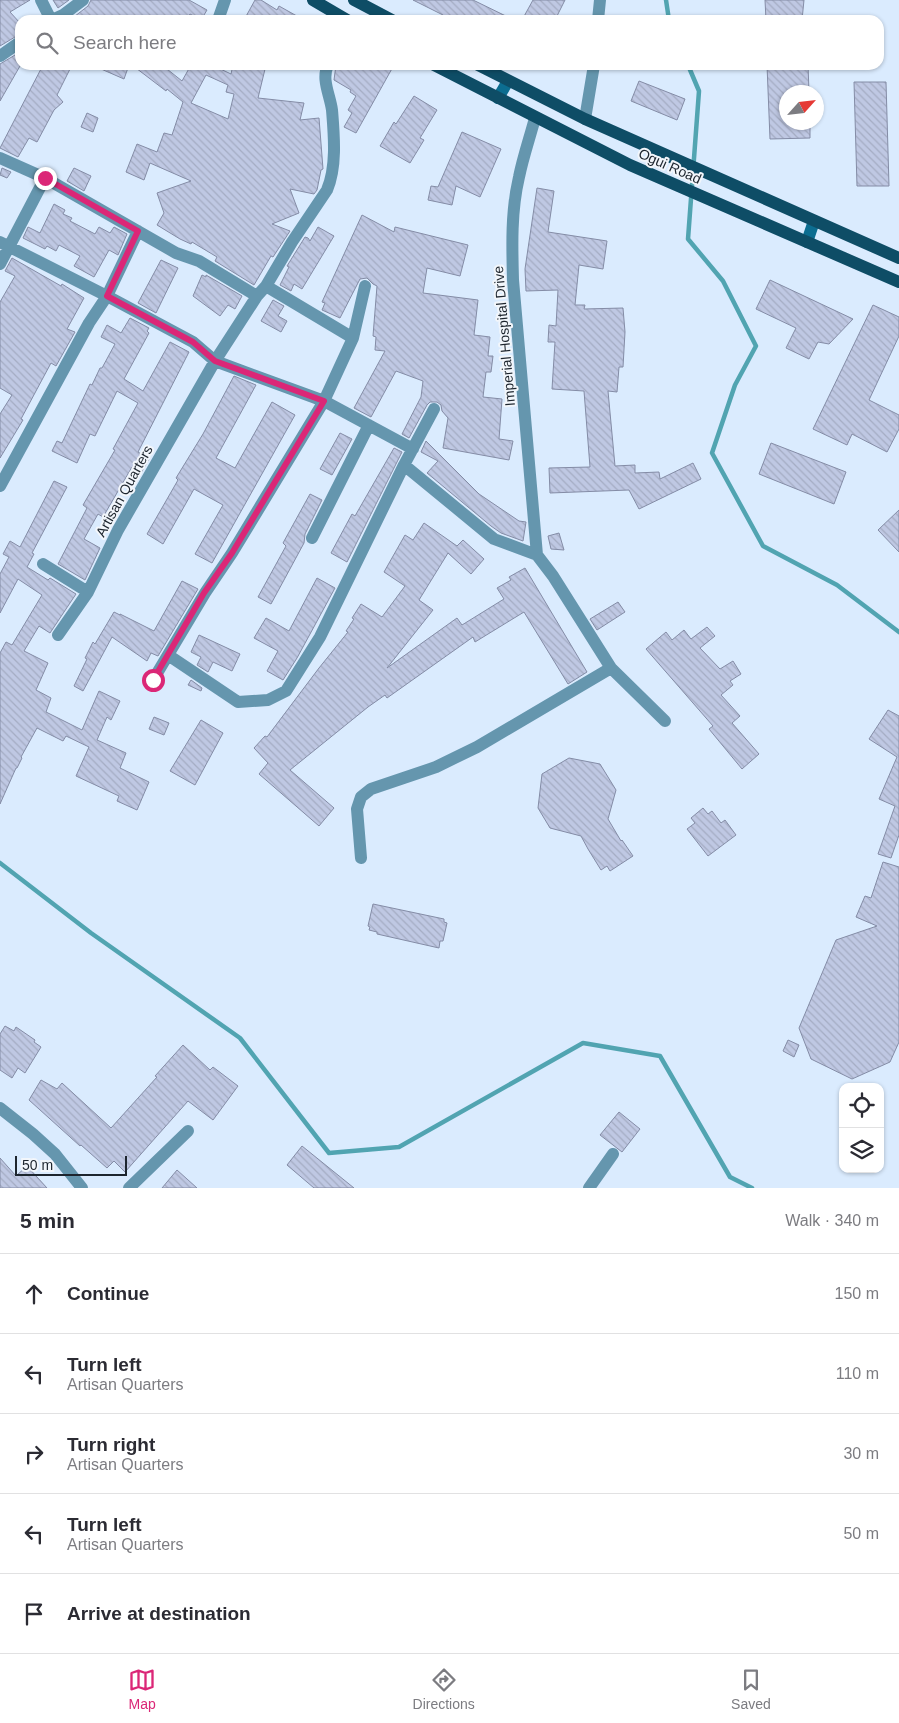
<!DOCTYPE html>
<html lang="en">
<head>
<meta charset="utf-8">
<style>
  body { margin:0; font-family:Helvetica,sans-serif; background:#f2f2f3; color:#2b2b33 }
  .controls { position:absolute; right:15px; bottom:15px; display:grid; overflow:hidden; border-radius:10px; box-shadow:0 1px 4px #0004 }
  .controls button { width:45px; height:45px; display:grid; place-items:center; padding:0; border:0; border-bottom:1px solid #e1e1e2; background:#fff; color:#2b2b33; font:25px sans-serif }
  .compass { position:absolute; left:779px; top:85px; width:45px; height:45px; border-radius:50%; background:#fff; box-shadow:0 1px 4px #0004; rotate:63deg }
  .scale { position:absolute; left:15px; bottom:12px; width:112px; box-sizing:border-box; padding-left:5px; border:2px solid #1d252e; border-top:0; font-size:14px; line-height:18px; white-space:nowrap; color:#1d252e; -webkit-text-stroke:4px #f2f6fb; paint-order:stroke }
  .stop { position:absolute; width:15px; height:15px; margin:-11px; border:4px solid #db2777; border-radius:50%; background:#fff }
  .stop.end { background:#db2777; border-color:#fff; box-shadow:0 1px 5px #0008 }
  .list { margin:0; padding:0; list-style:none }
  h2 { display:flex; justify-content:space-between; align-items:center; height:65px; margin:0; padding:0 20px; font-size:21px }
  h2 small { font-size:16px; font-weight:400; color:#7c7c81 }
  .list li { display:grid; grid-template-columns:32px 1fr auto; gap:15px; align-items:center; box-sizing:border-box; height:80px; padding:0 20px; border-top:1px solid #e1e1e2 }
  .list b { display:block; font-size:19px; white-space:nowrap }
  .list p { margin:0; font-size:16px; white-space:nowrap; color:#7c7c81 }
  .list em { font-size:16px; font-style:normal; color:#7c7c81 }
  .icon { flex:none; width:28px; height:28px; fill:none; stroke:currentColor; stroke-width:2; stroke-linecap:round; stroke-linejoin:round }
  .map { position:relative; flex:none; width:899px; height:1188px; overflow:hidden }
  .search { position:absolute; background:#fff; box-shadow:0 1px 4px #0004; left:15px; right:15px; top:15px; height:55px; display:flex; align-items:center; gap:12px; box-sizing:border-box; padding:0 18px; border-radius:15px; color:#7c7c81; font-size:19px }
  .sheet { height:465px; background:#fff }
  nav { display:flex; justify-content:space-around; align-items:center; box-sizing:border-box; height:70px; border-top:1px solid #e1e1e2; background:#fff; font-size:14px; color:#7c7c81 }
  nav a { display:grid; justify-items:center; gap:2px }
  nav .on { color:#db2777 }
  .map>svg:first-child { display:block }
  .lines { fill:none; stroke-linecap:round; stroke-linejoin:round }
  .stream { stroke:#51a4b1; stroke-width:4.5 }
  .building { fill:url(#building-back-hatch); stroke:#848ca6; fill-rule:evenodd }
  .street { stroke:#6596ae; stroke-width:12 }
  .secondary { stroke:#0c6d90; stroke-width:12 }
  .primary { stroke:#0e4d66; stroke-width:12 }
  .route { stroke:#db2777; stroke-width:6 }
  .labels { text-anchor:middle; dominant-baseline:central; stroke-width:4; stroke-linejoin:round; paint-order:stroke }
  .street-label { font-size:14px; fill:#1d252e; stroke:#f2f6fb }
</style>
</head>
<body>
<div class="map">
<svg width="899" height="1188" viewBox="0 0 899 1188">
  <defs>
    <pattern id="building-back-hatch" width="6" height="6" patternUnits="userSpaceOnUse" patternTransform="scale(1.25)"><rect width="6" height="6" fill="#bfc8e3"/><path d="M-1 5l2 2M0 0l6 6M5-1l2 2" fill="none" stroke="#a4acc3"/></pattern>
  </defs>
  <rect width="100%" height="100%" fill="#daebfe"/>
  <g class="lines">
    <!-- stream -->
    <path class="stream" d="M666,0L669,20
      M688,65L699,91L688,239L723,281L756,346L735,385L712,453L763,546L837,585L899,632
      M0,863L91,933L240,1038L329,1153L399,1147L583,1043L660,1056L730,1177L752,1188"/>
  </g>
  <!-- building -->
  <path class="building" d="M0,0H30L10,12L20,23V34L0,46Z
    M53,0H69L58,8Z
    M91,0H189L207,10L201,20L190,14L186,20H70L88,6Z
    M255,0H261L277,10L279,6L304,20H244Z
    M413,0H473L514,20H441L443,15Z
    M533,0H565L555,20H522Z
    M765,0H804L802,20H766Z
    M20,52V66L0,101V64Z
    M43,65H72L57,95L63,102L54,110L37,142L29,138L18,157L0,148Z
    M92,65H129L124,79Z
    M132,65H162L182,81L191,65H212L231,74L233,65H266L258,98L304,103L300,120L319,118L323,169L321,170L317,190L314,194L290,189L299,213L272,224L290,231L273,257L271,256L254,285L215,261L217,257L192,242L191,244L180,239L157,225L164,213L157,193L191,181L150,163L144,180L126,172L137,144L157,152L164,133L172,135L183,102L167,89L166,91ZM206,75L228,85L226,92L234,94L228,119L191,103Z
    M336,65H394L356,133L344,127L352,113L348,110L356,96L350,92L351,90L334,80Z
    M767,65H808L809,92H786V122H810V138L770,139Z
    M639,81L685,99L677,120L631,101Z
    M854,82H886L889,186H857Z
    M414,96L437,110L420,138L424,140L410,163L380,146L394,122L396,124Z
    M87,113L98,118L93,132L81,127Z
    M462,132L501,149L480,197L456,186L452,205L428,200L431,186L438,187Z
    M2,168L11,172L7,178L0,175Z
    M74,168L91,176L84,191L67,181Z
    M537,188L554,191L548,232L607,241L603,269L579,265L575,305H585L584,309L623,308L625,332L623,367H619L617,392L608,391L615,466L635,465V473L659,472L660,479L693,463L701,479L639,509L629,490L550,493L549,468L590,467L584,391L552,389L555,342H548L549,325L556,326L558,290L526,291L525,269Z
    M54,204L65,210L63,214L72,218L70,221L95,234L99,227L110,233L114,227L127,234L118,255L109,250L94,277L74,266L80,256L59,245L56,251L47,246L45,249L23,238L28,227L40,233Z
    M362,215L394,232L395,227L468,245L460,276L427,268L423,293L478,300L474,335L490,337L488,356H493L491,372H486L483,397L502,399L499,439L513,441L509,460L443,448L448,418L442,411L441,405L437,402H430L427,405L409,438L402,434L421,397L423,381L396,371L371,417L354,408L385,351L375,350L376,337L373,336L377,286L373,284L367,278L360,279L340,318L322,310L325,303L322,302Z
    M318,227L334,236L302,289L294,284L291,291L280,285L289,267L287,266L305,237L308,238L310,241Z
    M12,258L61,286L62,284L84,298L67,329L75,332L56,366L51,363L21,419L23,420L0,458V414L12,395L0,388V302L15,276L5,271Z
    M161,260L178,268L156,313L138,303Z
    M202,275L206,277V275L242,296L235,309L228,305L220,316L193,296Z
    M770,280L853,319L829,344L818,342L809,359L786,348L796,328L756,309Z
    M273,300L284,306L278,316L287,321L281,332L261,321Z
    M873,305L899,317V336L869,400L899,415V429L887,452L852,434L847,445L813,429Z
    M130,318L149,328L147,331L149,333L124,379L143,391L170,342L189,352L138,452L149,459L141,473L132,467L103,517L98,514L84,539L100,548L85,580L58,564L87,508L83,505L115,450L113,449L138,403L117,391L95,436L90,434L77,463L52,451L57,441L62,443L90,384L92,385L100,368H102L115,344L101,337L107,325L121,333Z
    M234,376L256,385L216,458L235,468L272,402L295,415L212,563L195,554L223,505L194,489L163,544L147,534L178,480L176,478L203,434Z
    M340,433L352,439L332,475L320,469Z
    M426,441L479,494L519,521L526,522L523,541L501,533L491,526L427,473L438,461L421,452Z
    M771,443L846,472L834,504L759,474Z
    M394,448L402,452L347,562L331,553L352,514L355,516Z
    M54,481L67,487L32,553L34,554L27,567L48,580L50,578L76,594L50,633L39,626L24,651L48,663L36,690L51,698L46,712L82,730L99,691L120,701L111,720L107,717L97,740L126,753L120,768L149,782L137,810L117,801L119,796L76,776L89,747L66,736L63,741L37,728L21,757L22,758L17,768H16L0,804V653L6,642L12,645L42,595L18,579L0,613V574L9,557L3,554L10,541L20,547Z
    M310,494L322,500L305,534L304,543L271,604L258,597L286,546L283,543Z
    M899,510V552L878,530Z
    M424,523L457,546L463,540L484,559L471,574L448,553L419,600L433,610L387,668L457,618L462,625L504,599L497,588L511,580L509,577L525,568L587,672L568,684L524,612L475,642L473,637L387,698L385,695L368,707L290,770L334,808L319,826L259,774L268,763L254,748L265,736L267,737L319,668L348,632L346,631L354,619L352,618L361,604L382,617L405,586L384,572L405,535L413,540Z
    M559,533L564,550L551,549L548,536Z
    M317,578L335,588L297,658L283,680L267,671L278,651L254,638L266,618L289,631Z
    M182,581L198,589L158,656L151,653L147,661L112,637L83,691L74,686L87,659L85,658L93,642L95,644L114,612L120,615V614L154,631Z
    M618,602L625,612L597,630L590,619Z
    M707,627L715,636L700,648L720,669L733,661L741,674L730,681L733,685L721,695L740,716L732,723L759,754L742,769L709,729L713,726L646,649L666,632L672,640L684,630L691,639Z
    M199,635L240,654L232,671L213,662L208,672L197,665L201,657L191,652Z
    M191,680L202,688L201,691L188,685Z
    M888,710L899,716V835L891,858L878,854L895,806L879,799L897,757L869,739Z
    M154,717L169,723L164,735L149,729Z
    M201,720L223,733L195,785L170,771Z
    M569,758L600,764L616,790L608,819L621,841L622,840L633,856L610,871L607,866L601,870L588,849L581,836L550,828L538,808L542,774Z
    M703,808L708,814L712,811L721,823L725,820L736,835L708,856L687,829L695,823L691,818Z
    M883,862L899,867V1042L890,1062L852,1079L811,1059L799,1028L836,940L877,926L856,917L865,896L871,898Z
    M373,904L444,919V922L447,923L443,941H440L439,948L377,934V932L369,930L370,927L368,926Z
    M5,1026L14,1031L16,1027L35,1040L34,1042L41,1047L25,1073L18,1068L12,1078L0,1070V1034Z
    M788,1040L799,1045L794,1057L783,1051Z
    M183,1045L210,1070L213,1067L238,1086L213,1120L188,1101L125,1172L114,1161L107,1168L81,1145L80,1146L29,1100L41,1080L57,1089L62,1083L111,1128L157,1077L155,1076Z
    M619,1112L640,1129L622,1152L600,1135Z
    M302,1146L354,1188H314L287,1165Z
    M0,1158L16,1176L27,1166L47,1188H0Z
    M177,1170L197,1188H162Z"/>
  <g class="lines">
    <!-- street -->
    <path class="street" d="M41,0L51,20
      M52,20L63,15L83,0
      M218,20L225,0
      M598,20L600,0
      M0,56L20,42
      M535,118C530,137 523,157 519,177C511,211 512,246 513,280L537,555
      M585,119L594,65
      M0,158L45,178L176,253L199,261L257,296L215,361L118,530L88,592L58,635
      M0,242L107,296L193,342L215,361L324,401L413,449
      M0,264L45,178
      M266,286L353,338L365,286
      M257,296L266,286L292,242L327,190C337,167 334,135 332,110C330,95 321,79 328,65
      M404,465L494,539L537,555L553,576L611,668L665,721
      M0,486L89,323L107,296L138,231
      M312,538L369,425
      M43,564L88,592
      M168,655L238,702L268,700L286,691L320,637L404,465L434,409
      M153,680L205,593L232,553L324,401L353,338
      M361,858L357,809L361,797L371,789L436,767L477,747L611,668
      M0,1108L33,1134L55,1154L82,1188
      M129,1188L188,1131
      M589,1188L613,1154"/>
    <!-- secondary -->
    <path class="secondary" d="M498,98L508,81
      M807,242L814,221"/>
    <!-- primary -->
    <path class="primary" d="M313,0L347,20
      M354,0L392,20
      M434,65L630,165L899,282
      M478,65L585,119L899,258"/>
  </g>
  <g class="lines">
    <!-- route -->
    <path class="route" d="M45,178L138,231L107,296L193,342L215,361L324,401L232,553L204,593L153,680"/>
  </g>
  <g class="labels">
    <!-- street labels -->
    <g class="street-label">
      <text transform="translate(670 166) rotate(24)">Ogui Road</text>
      <text transform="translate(504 336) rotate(-95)">Imperial Hospital Drive</text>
      <text transform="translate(124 491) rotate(-61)">Artisan Quarters</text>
    </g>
  </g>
</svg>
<div class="controls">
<button><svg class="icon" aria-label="locate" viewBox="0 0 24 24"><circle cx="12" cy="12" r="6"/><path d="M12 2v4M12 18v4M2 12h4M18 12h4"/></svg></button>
<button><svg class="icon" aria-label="layers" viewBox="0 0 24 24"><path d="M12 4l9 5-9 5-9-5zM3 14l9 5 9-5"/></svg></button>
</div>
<svg class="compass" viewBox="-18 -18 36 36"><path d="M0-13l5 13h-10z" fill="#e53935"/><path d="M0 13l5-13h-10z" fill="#7c7c81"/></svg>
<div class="scale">50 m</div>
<div class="stop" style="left:153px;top:680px"></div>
<div class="stop end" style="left:45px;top:178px"></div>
<div class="search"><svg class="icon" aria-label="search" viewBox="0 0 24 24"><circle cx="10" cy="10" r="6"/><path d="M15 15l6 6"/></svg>Search here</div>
</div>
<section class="sheet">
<h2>5 min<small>Walk · 340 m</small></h2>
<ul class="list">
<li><svg class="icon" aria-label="ahead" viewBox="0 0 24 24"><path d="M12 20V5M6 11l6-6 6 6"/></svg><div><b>Continue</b></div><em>150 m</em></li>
<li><svg class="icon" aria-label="left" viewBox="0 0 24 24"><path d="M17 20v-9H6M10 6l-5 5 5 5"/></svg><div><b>Turn left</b><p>Artisan Quarters</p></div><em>110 m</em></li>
<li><svg class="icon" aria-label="right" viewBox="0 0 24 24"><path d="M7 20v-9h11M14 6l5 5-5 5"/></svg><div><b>Turn right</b><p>Artisan Quarters</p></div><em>30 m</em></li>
<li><svg class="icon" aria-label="left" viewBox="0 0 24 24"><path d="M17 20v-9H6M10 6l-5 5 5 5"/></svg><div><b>Turn left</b><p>Artisan Quarters</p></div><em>50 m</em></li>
<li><svg class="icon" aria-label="arrive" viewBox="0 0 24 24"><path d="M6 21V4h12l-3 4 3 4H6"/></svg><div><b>Arrive at destination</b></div></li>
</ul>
</section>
<nav>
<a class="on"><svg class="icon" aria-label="map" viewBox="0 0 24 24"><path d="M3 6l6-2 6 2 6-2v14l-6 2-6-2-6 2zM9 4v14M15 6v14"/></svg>Map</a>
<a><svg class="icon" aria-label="directions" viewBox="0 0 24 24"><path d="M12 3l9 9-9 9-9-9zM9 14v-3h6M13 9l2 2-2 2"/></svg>Directions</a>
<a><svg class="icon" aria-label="saved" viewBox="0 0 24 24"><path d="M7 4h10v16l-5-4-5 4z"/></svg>Saved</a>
</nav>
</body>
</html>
